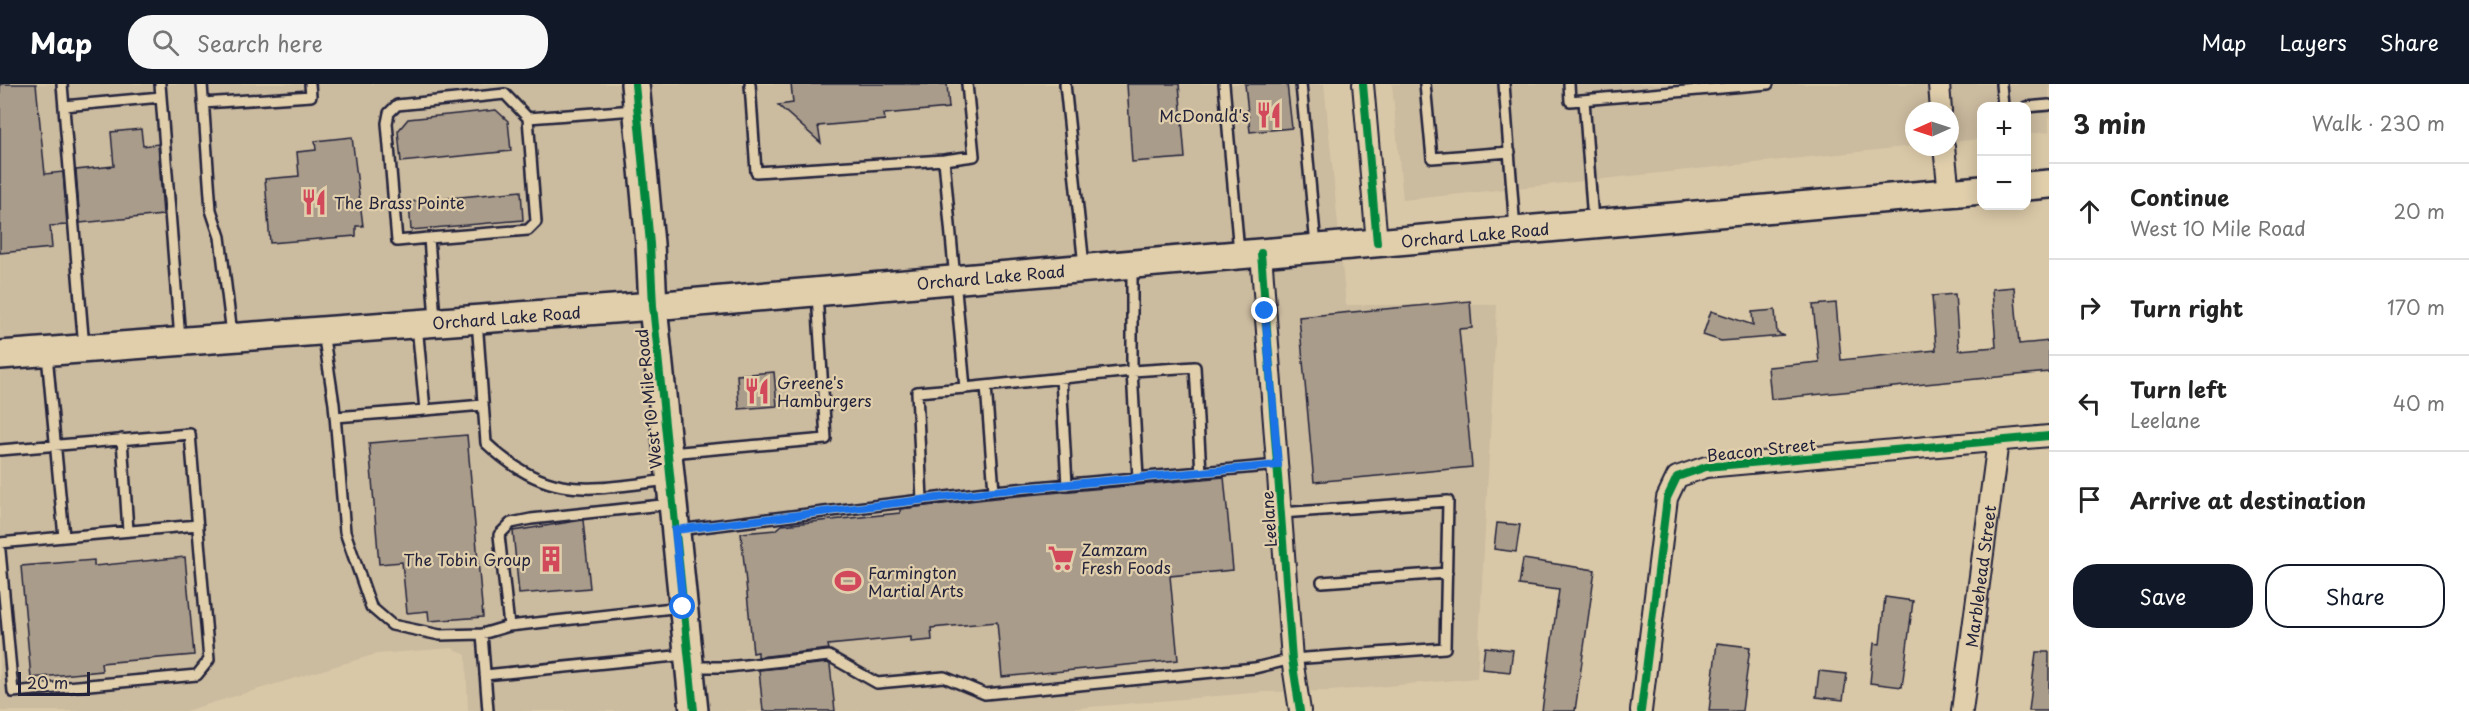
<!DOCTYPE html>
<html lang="en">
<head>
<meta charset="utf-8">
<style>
  body { margin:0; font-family:"Playpen Sans",sans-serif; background:#f6f6f6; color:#222 }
  .controls { position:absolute; right:18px; top:18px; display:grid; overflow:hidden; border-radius:12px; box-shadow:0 3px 15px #0003 }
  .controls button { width:54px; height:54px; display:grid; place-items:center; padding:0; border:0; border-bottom:2px solid #e0e0e0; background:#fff; color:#222; font:30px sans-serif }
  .compass { position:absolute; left:1905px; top:18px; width:54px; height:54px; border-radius:50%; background:#fff; box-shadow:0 3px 15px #0003; rotate:267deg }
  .scale { position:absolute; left:18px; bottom:15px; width:72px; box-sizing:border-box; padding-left:6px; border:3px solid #22223b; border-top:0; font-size:16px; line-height:21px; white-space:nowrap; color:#22223b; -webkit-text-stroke:4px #e1cfac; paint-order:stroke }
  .stop { position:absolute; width:18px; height:18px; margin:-14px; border:4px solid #1a73e8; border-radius:50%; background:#fff }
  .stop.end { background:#1a73e8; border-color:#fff; box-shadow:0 2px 6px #0008 }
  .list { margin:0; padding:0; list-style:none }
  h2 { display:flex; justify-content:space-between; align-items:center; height:78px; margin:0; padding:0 24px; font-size:26px }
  h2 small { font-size:20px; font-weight:400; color:#767676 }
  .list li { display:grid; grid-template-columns:39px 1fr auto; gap:18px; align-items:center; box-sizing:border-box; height:96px; padding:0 24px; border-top:2px solid #e0e0e0 }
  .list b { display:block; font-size:22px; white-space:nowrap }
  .list p { margin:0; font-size:20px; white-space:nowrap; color:#767676 }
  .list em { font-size:20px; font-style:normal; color:#767676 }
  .actions { display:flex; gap:12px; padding:18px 24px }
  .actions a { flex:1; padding:14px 0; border:2px solid #111827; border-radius:24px; text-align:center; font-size:21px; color:#111827 }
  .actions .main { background:#111827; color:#fff }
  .icon { flex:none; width:33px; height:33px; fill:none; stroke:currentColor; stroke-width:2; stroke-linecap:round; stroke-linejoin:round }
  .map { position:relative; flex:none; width:2049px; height:627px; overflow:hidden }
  header { display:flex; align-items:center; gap:36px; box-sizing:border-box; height:84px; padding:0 30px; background:#111827; color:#fff }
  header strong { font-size:28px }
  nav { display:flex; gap:33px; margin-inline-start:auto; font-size:21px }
  .search { width:420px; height:54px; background:#f6f6f6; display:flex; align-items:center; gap:15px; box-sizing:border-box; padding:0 21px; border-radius:24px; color:#767676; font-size:22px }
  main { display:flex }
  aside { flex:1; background:#fff }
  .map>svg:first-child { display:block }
  .built { fill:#cbbb9f }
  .building { fill:#a99c8b; stroke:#22223b; stroke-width:1.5 }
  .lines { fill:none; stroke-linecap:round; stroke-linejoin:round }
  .lane-casing { stroke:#22223b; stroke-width:14 }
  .street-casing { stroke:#22223b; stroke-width:24 }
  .secondary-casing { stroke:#22223b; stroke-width:32 }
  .lane { stroke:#e1cfac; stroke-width:9 }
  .street { stroke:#e1cfac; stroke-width:20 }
  .secondary { stroke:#e1cfac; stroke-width:27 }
  .cycleway-casing { stroke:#e1cfac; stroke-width:11 }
  .cycleway { stroke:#00873e; stroke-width:8 }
  .route { stroke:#1a73e8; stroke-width:8 }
  .labels { text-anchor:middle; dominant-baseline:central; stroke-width:4.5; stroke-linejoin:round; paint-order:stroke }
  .poi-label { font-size:16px; fill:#22223b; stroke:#e1cfac; text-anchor:start }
  .street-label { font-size:16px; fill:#22223b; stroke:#e1cfac }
</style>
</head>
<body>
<header>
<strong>Map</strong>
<div class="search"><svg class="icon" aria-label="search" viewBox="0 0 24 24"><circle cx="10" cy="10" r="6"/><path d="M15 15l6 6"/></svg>Search here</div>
<nav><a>Map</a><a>Layers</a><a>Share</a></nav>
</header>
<main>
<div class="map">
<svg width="2049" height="627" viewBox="0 0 2049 627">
  <rect width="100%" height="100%" fill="#d9c8a7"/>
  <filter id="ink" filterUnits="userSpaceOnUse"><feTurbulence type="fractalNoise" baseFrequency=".0167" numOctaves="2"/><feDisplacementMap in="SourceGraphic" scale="12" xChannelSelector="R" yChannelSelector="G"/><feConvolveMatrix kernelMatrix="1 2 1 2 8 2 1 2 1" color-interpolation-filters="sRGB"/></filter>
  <g filter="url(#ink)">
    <!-- built -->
    <path class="built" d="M0,0H1324L1346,221H1497L1477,594L1330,607L1263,608L1043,627H468L466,571L452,564L376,570L185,627H0Z
      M1392,0H2049V48L2027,50L2026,22H1982L1981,55L1950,58V27H1914V62L1403,116Z"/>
    <!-- building -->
    <path class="building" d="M0,0H36L45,90L63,88L67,141L50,142L52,164L0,169Z
      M791,0H947L949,24L884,30L885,36L818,42L821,59L778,21L793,19Z
      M1127,0H1179L1185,74L1132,78Z
      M1245,0H1287L1292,44L1250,48Z
      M496,26L508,37L511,67L401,78L398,47L408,35Z
      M141,45L143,62L158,60L163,131L80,139L76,86L114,82L111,48Z
      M352,53L363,142H356V152L270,159L265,95L299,92L297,68L316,66L315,57Z
      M521,107L523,136L411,146L409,118Z
      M2014,203L2019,260L2049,257V288L1771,315L1768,283L1819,278L1813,221L1836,219L1841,276L1936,266L1932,212L1955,210L1959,266L1996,263L1992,205Z
      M1470,217L1472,244L1459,245L1472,383L1314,398L1299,233Z
      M1775,226L1777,249L1785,252L1721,257L1703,251L1711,227L1753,241L1752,228Z
      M774,288L777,322L739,325L737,291Z
      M467,351L483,533L429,537L428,527L407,529L402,478L379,480L369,359Z
      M1224,393L1233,486L1170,492L1178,576L1002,593L997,538L931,544L932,556L911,558V553L828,561L829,565L758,573V568L753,569L741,449L776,446L782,441L900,429V425L995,414Z
      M583,436L590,504L519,510L513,447Z
      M1497,439L1520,441L1516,468L1494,465Z
      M185,473L194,571L101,579L102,587L31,594L21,482L94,476V482Z
      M1523,475L1595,486L1575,627H1542L1559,506L1519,501Z
      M1885,513L1913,517L1902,603L1870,599L1874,559L1880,560Z
      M1717,559L1750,563L1742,627H1709Z
      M1485,563L1513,566L1510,588L1482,585Z
      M2036,568H2049V627H2029Z
      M828,579L830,581L835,627H763L759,586Z
      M1819,587L1847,590L1843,616L1816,613Z"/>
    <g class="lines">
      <!-- lane casing -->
      <g class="lane-casing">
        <path id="lane" d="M62,0L84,264
          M160,0L180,255
          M202,0L211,126L220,153L232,250
          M750,0L756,88L944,76L965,304L1132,287V183
          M1065,0L1084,182
          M1224,0L1239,168
          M1301,0L1316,162
          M1425,0L1432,74L1510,68
          M1504,0L1515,146
          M1569,0L1570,17L1768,0
          M2001,0L2003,22
          M1584,16L1593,137
          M203,19L311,12L310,0
          M64,22L161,13
          M2026,23L2049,21
          M944,76L974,72L967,0
          M429,154L397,157L387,39L389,29L397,21L505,10L528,34
          M435,235L429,154L528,146L536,138L528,34L635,26
          M477,236L486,359C549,419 591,405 669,396
          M417,241L425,326L483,321
          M323,248L334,320L345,448L371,523L392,541L440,551L482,550
          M1061,294L1067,401
          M986,302L994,407
          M335,333L425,326
          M122,355L128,447
          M0,366L190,350L209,576L197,591L13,608L0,467
          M670,369L826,355L817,210
          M1138,394L1132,287L1195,283L1201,389
          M922,416L917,308L965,304
          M678,446L994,407L1278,381
          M64,453L198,441
          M0,459L64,453L47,271
          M1322,498L1447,489
          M509,542L682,523
          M691,583H727L829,572L877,599L944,593L985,610L1255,584L1292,575L1445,564L1448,417L1281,429
          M485,591L685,571
          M488,627L482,550L509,542L499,451L511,439L531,435L671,420"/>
      </g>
      <!-- street casing -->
      <g class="street-casing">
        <g id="street">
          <path d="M1363,0L1377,159"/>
          <path d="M1939,0L1941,27"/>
          <path d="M1944,63L1949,109"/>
          <path d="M1261,169L1292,575L1300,627"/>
          <path d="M1641,627L1667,414L1677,393L1706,383L2049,352"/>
          <path id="s1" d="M1962,627L1998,357"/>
        </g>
      </g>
      <!-- secondary casing -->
      <g class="secondary-casing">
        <g id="secondary">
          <path d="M635,0L650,160L653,222L694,627"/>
          <path d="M2026,102L2049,100"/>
          <path id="s2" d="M0,271L653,222L1982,106"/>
        </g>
      </g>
      <!-- lane -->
      <use href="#lane" class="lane"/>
      <!-- street -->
      <use href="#street" class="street"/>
      <!-- secondary -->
      <use href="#secondary" class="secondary"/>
      <!-- cycleway casing -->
      <g class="cycleway-casing">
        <path id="cycleway" d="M635,0L650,160L653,222L694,627
          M1363,0L1377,159
          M1261,169L1292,575L1300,627
          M1641,627L1667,414L1677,393L1706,383L2049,352"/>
      </g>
      <!-- cycleway -->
      <use href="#cycleway" class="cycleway"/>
    </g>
  </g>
  <g class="lines" filter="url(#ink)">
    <!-- route -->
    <path class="route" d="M683,523L675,446L994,407L1278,381L1265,227"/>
  </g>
  <!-- icons -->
  <defs>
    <g id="restaurant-bare" transform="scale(2.07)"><path d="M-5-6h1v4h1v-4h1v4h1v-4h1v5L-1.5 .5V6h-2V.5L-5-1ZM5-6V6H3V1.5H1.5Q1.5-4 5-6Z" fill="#d1495b" stroke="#e1cfac" stroke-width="2.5" paint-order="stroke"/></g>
    <g id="supermarket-bare" transform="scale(2.07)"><path d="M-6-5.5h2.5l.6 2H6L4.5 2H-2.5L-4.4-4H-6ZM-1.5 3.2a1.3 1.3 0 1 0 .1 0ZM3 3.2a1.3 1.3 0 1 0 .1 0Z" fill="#d1495b" stroke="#e1cfac" stroke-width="2.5" paint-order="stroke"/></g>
    <g id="building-bare" transform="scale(2.07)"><path d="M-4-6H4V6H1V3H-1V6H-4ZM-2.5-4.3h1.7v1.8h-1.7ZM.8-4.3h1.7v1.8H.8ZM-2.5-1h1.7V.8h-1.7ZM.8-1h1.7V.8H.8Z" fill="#d1495b" stroke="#e1cfac" stroke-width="2.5" paint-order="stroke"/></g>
    <g id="stadium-bare" transform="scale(2.07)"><path d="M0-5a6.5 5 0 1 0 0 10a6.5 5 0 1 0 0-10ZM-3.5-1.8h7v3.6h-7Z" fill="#d1495b" stroke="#e1cfac" stroke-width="2.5" paint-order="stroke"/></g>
  </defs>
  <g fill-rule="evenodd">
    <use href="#restaurant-bare" x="1269" y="31"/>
    <use href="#restaurant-bare" x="314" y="118"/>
    <use href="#restaurant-bare" x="757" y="307"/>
    <use href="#supermarket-bare" x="1061" y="474"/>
    <use href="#building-bare" x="551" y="475"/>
    <use href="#stadium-bare" x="848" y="497"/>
  </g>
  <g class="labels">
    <!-- poi labels -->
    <g class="poi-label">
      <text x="1249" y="31" text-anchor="end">McDonald's</text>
      <text x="334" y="118">The Brass Pointe</text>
      <text x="777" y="298">Greene's<tspan x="777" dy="18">Hamburgers</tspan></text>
      <text x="1081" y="465">Zamzam<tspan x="1081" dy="18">Fresh Foods</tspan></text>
      <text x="531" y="475" text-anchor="end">The Tobin Group</text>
      <text x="868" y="488">Farmington<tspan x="868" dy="18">Martial Arts</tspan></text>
    </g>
    <!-- street labels -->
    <g class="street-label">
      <text stroke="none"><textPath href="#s2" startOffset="1480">Orchard Lake Road</textPath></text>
      <text stroke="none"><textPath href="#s2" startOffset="994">Orchard Lake Road</textPath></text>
      <text stroke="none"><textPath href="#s2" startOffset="508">Orchard Lake Road</textPath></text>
      <text transform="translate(648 315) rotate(-96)">West 10 Mile Road</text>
      <text transform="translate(1761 365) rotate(-6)">Beacon Street</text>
      <text transform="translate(1268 435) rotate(-94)">Leelane</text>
      <text stroke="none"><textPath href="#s1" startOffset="136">Marblehead Street</textPath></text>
    </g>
  </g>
</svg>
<div class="controls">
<button>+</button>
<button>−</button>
</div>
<svg class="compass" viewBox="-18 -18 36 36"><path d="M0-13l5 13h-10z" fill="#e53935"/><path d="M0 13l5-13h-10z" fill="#767676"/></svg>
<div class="scale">20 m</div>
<div class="stop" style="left:683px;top:523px"></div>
<div class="stop end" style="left:1265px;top:227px"></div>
</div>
<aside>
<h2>3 min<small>Walk · 230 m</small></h2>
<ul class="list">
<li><svg class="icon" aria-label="ahead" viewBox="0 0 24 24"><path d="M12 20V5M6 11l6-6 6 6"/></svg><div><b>Continue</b><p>West 10 Mile Road</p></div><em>20 m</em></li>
<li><svg class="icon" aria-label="right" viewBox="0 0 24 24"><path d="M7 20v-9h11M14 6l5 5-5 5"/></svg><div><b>Turn right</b></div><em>170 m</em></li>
<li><svg class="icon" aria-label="left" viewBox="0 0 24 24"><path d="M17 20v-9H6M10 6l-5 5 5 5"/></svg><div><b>Turn left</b><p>Leelane</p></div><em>40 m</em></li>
<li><svg class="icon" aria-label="arrive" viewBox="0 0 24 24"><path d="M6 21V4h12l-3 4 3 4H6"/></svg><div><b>Arrive at destination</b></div></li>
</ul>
<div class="actions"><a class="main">Save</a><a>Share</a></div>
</aside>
</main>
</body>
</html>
